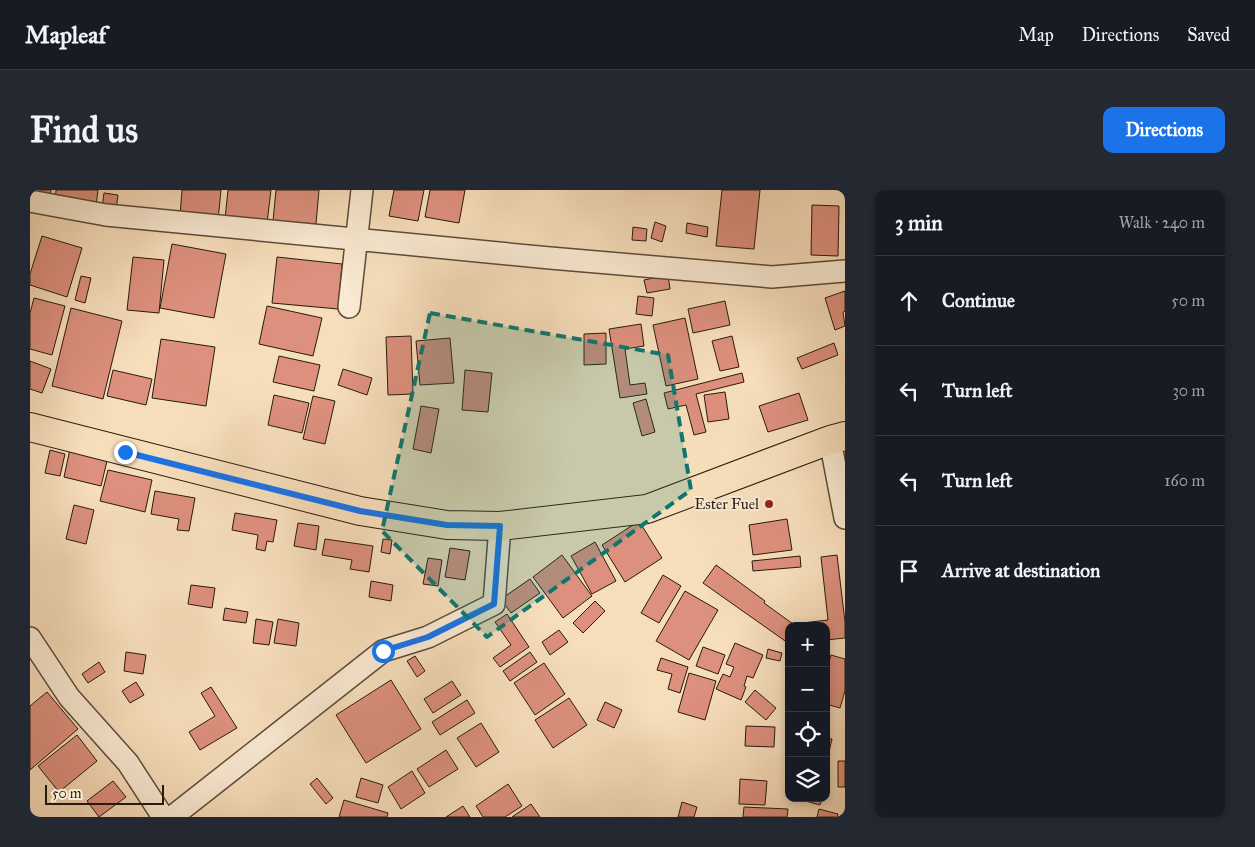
<!DOCTYPE html>
<html lang="en">
<head>
<meta charset="utf-8">
<style>
  body { margin:0; font-family:"IM FELL Great Primer",serif; background:#242831; color:#f1f3f6 }
  .controls { position:absolute; right:15px; bottom:15px; display:grid; overflow:hidden; border-radius:10px; box-shadow:0 2px 8px #0003 }
  .controls button { width:45px; height:45px; display:grid; place-items:center; padding:0; border:0; border-bottom:1px solid #363941; background:#171b24; color:#f1f3f6; font:25px sans-serif }
  .scale { position:absolute; left:15px; bottom:12px; width:119px; box-sizing:border-box; padding-left:5px; border:2px solid #281a0e; border-top:0; font-size:14px; line-height:18px; white-space:nowrap; color:#281a0e; -webkit-text-stroke:4px #faead3; paint-order:stroke }
  .stop { position:absolute; width:15px; height:15px; margin:-11px; border:4px solid #1a73e8; border-radius:50%; background:#fff }
  .stop.end { background:#1a73e8; border-color:#fff; box-shadow:0 1px 5px #0008 }
  .list { margin:0; padding:0; list-style:none }
  h2 { display:flex; justify-content:space-between; align-items:center; height:65px; margin:0; padding:0 20px; font-size:21px }
  h2 small { font-size:16px; font-weight:400; color:#9ea1a6 }
  .list li { display:grid; grid-template-columns:32px 1fr auto; gap:15px; align-items:center; box-sizing:border-box; height:90px; padding:0 20px; border-top:1px solid #363941 }
  .list b { display:block; font-size:19px; white-space:nowrap }
  .list em { font-size:16px; font-style:normal; color:#9ea1a6 }
  .icon { flex:none; width:28px; height:28px; fill:none; stroke:currentColor; stroke-width:2; stroke-linecap:round; stroke-linejoin:round }
  .map { position:relative; flex:none; width:815px; height:627px; overflow:hidden; border-radius:10px }
  header { display:flex; align-items:center; gap:30px; box-sizing:border-box; height:70px; padding:0 25px; background:#171b24; border-bottom:1px solid #363941 }
  header strong { font-size:24px }
  nav { display:flex; gap:28px; margin-inline-start:auto; font-size:18px }
  .intro { display:flex; align-items:center; justify-content:space-between; box-sizing:border-box; height:120px; padding:0 30px }
  h1 { margin:0; font-size:35px }
  .button { padding:12px 22px; border-radius:10px; background:#1a73e8; color:#fff; font-size:18px; font-weight:700 }
  main { display:flex; gap:30px; padding:0 30px }
  aside { flex:1; background:#171b24; border-radius:10px; box-shadow:0 2px 8px #0003 }
  .map>svg:first-child { display:block }
  .building { fill:#dd907d; stroke:#281a0e }
  .lines { fill:none; stroke-linecap:round; stroke-linejoin:round }
  .minor-casing { stroke:#5c4b39; stroke-width:24 }
  .major-casing { stroke:#281a0e; stroke-width:30 }
  .minor { stroke:#faead3; stroke-width:21 }
  .major { stroke:#f7debb; stroke-width:28 }
  .route { stroke:#1a73e8; stroke-width:6 }
  .marked { fill:#0f766e; fill-opacity:0.2; stroke:#0f766e; stroke-width:4; stroke-dasharray:10 6; stroke-linejoin:round }
  .poi-dot { fill:#8f2418; stroke:#faead3; stroke-width:2 }
  .labels { text-anchor:middle; dominant-baseline:central; stroke-width:4; stroke-linejoin:round; paint-order:stroke }
  .poi-label { font-size:15px; fill:#281a0e; stroke:#faead3; text-anchor:end }
</style>
</head>
<body>
<header>
<strong>Mapleaf</strong>
<nav><a>Map</a><a>Directions</a><a>Saved</a></nav>
</header>
<div class="intro"><h1>Find us</h1><a class="button">Directions</a></div>
<main>
<div class="map">
<svg width="815" height="627" viewBox="0 0 815 627">
  <rect width="100%" height="100%" fill="#f7debb"/>
  <filter id="stains"><feTurbulence type="fractalNoise" baseFrequency=".004" numOctaves="4"/><feColorMatrix values="0 0 0 0 .2 0 0 0 0 .09 0 0 0 0 .02 0 0 0 .5 -.17"/></filter>
  <radialGradient id="worn" r=".72"><stop offset=".6" stop-color="#630" stop-opacity="0"/><stop offset="1" stop-color="#630" stop-opacity=".3"/></radialGradient>
  <!-- building -->
  <path class="building" d="M0,0H21L20,7L0,5Z
    M26,0H68L66,16L25,12Z
    M152,0H191L188,30L150,26Z
    M198,0H241L237,33L195,29Z
    M246,0H289L286,34L243,31Z
    M364,0H394L388,31L359,26Z
    M400,0H435L429,33L395,27Z
    M692,0H730L724,59L686,56Z
    M74,3L88,5L86,20L72,18Z
    M782,15L809,16L808,66L781,65Z
    M625,32L636,36L632,52L621,48Z
    M657,33L678,37L677,47L656,43Z
    M603,37L617,39L616,51L602,50Z
    M12,46L52,58L37,107L0,95V84Z
    M142,54L196,64L184,128L130,118Z
    M103,67L134,70L129,123L97,120Z
    M247,67L312,74L308,119L242,113Z
    M638,85L640,99L617,103L614,90Z
    M51,86L61,88L55,113L45,110Z
    M815,101V121L813,122L815,136L805,140L795,108Z
    M608,106L624,108L622,126L606,124Z
    M4,108L35,116L22,165L0,159V123Z
    M695,111L700,135L663,143L658,119Z
    M237,116L292,128L283,166L229,154Z
    M41,118L92,131L73,209L22,196Z
    M655,128L668,189L636,196L623,135Z
    M611,134L614,156L595,159L600,195L615,193L617,204L590,208L579,139Z
    M576,143V174L554,175V144Z
    M381,146L383,204L358,205L356,147Z
    M702,146L709,177L690,181L682,151Z
    M420,148L424,193L390,195L386,151Z
    M131,149L185,157L176,216L122,208Z
    M804,153L808,165L772,179L767,168Z
    M249,166L290,175L284,201L243,192Z
    M0,171L21,179L12,203L0,199Z
    M313,179L342,188L337,205L308,195Z
    M83,180L122,189L116,215L77,206Z
    M435,180L462,183L458,222L432,220Z
    M712,183L714,192L666,204L676,242L664,245L656,215L638,219L634,203Z
    M695,202L699,229L678,232L674,205Z
    M769,203L778,230L738,242L729,216Z
    M244,205L279,213L272,243L238,235Z
    M283,206L305,211L295,254L273,249Z
    M616,209L625,242L612,246L603,213Z
    M391,216L409,219L401,263L383,259Z
    M40,259L78,267L71,296L34,287Z
    M20,260L35,264L30,286L15,283Z
    M78,280L122,290L115,322L70,311Z
    M125,301L165,308L159,341L147,340L149,329L121,324Z
    M44,315L64,320L56,354L36,349Z
    M205,323L247,330L243,352L237,351L235,361L226,359L228,345L202,340Z
    M757,329L762,360L723,365L719,335Z
    M609,331L632,368L595,392L572,355Z
    M268,333L289,336L286,360L264,356Z
    M295,349L343,356L339,382L320,379L322,370L292,365Z
    M353,349L362,350L360,364L351,362Z
    M565,352L586,391L562,404L541,366Z
    M420,358L440,361L435,390L415,387Z
    M532,365L562,406L533,428L503,387Z
    M807,365L815,432V448L796,450V436H759L758,453L673,393L686,375L735,411L734,413L763,434L798,430L791,367Z
    M770,366L771,377L723,381L722,371Z
    M398,368L412,370L408,396L393,394Z
    M633,385L651,396L629,433L611,423Z
    M500,389L510,403L481,423L471,409Z
    M341,391L363,395L361,411L339,407Z
    M161,395L185,398L182,418L158,414Z
    M655,401L688,420L659,470L626,451Z
    M565,411L575,421L553,443L543,433Z
    M195,418L218,422L216,433L193,430Z
    M477,424L499,457L470,477L463,468L481,455L465,432Z
    M226,429L243,432L239,455L223,453Z
    M248,429L269,433L266,456L244,453Z
    M529,440L538,452L520,465L512,452Z
    M705,453L733,465L723,488L717,486L714,496L716,497L711,510L686,499L693,484L700,487L704,477L696,474Z
    M673,457L695,465L688,484L666,476Z
    M738,459L752,463L750,471L736,468Z
    M96,462L116,465L113,484L94,481Z
    M500,462L507,472L480,491L473,481Z
    M801,465L815,469V501L810,518L796,514V482Z
    M385,466L395,481L387,487L377,471Z
    M631,468L658,477L650,503L638,499L642,484L627,480Z
    M69,472L75,482L58,493L52,484Z
    M514,473L535,504L505,525L484,493Z
    M659,483L686,491L675,530L648,522Z
    M361,490L391,539L336,573L306,525Z
    M422,491L431,505L403,523L394,509Z
    M106,492L114,505L100,513L92,501Z
    M181,497L207,538L170,560L159,542L185,526L171,503Z
    M725,500L746,518L736,530L715,512Z
    M17,502L48,539L0,580V516Z
    M539,508L557,535L523,558L505,530Z
    M437,510L445,523L410,545L402,532Z
    M575,512L592,520L584,538L567,530Z
    M451,533L469,562L446,577L427,548Z
    M716,536L745,537L744,557L715,556Z
    M47,545L67,571L29,602L8,576Z
    M796,548L802,549L799,562L796,561Z
    M416,560L428,579L399,597L387,579Z
    M808,571H815V597H808Z
    M382,581L395,603L371,619L358,597Z
    M287,588L303,608L296,614L280,594Z
    M331,588L353,595L348,613L326,607Z
    M710,589L737,591L735,615L709,614Z
    M83,591L96,607L69,627L57,611Z
    M478,594L492,616L475,627H453L446,616Z
    M765,608H792L790,615Z
    M314,610L358,623L357,627H309Z
    M652,612L667,617L664,627H648Z
    M501,614L510,627H482Z
    M433,616L440,627H416Z
    M714,617L758,619L757,627H713Z
    M789,619L808,624L807,627H787Z"/>
  <g class="lines">
    <!-- minor casing -->
    <g class="minor-casing">
      <path id="minor" d="M0,11L76,25L520,68L742,87L815,81
        M319,117L332,0
        M800,250L815,328
        M0,448L39,507L98,573L133,627
        M142,627L353,461L398,447L464,414L470,336"/>
    </g>
    <!-- major casing -->
    <g class="major-casing">
      <path id="major" d="M0,237L330,321L417,335L470,336L617,319L800,250L815,246"/>
    </g>
    <!-- minor -->
    <use href="#minor" class="minor"/>
    <!-- major -->
    <use href="#major" class="major"/>
  </g>
  <g class="lines">
    <!-- route -->
    <path class="route" d="M95,262L330,321L417,335L470,336L464,414L398,447L353,461"/>
  </g>
  <!-- marked area -->
  <path class="marked" d="M400,123L638,165L661,300L457,447L352,341Z"/>
  <!-- markers -->
  <circle class="poi-dot" cx="739" cy="314" r="5"/>
  <g class="labels">
    <!-- poi labels -->
    <g class="poi-label">
      <text x="729" y="314">Ester Fuel</text>
    </g>
  </g>
  <rect width="100%" height="100%" filter="url(#stains)"/>
  <rect width="100%" height="100%" fill="url(#worn)"/>
</svg>
<div class="controls">
<button>+</button>
<button>−</button>
<button><svg class="icon" aria-label="locate" viewBox="0 0 24 24"><circle cx="12" cy="12" r="6"/><path d="M12 2v4M12 18v4M2 12h4M18 12h4"/></svg></button>
<button><svg class="icon" aria-label="layers" viewBox="0 0 24 24"><path d="M12 4l9 5-9 5-9-5zM3 14l9 5 9-5"/></svg></button>
</div>
<div class="scale">50 m</div>
<div class="stop" style="left:353px;top:461px"></div>
<div class="stop end" style="left:95px;top:262px"></div>
</div>
<aside>
<h2>3 min<small>Walk · 240 m</small></h2>
<ul class="list">
<li><svg class="icon" aria-label="ahead" viewBox="0 0 24 24"><path d="M12 20V5M6 11l6-6 6 6"/></svg><div><b>Continue</b></div><em>50 m</em></li>
<li><svg class="icon" aria-label="left" viewBox="0 0 24 24"><path d="M17 20v-9H6M10 6l-5 5 5 5"/></svg><div><b>Turn left</b></div><em>30 m</em></li>
<li><svg class="icon" aria-label="left" viewBox="0 0 24 24"><path d="M17 20v-9H6M10 6l-5 5 5 5"/></svg><div><b>Turn left</b></div><em>160 m</em></li>
<li><svg class="icon" aria-label="arrive" viewBox="0 0 24 24"><path d="M6 21V4h12l-3 4 3 4H6"/></svg><div><b>Arrive at destination</b></div></li>
</ul>
</aside>
</main>
</body>
</html>
